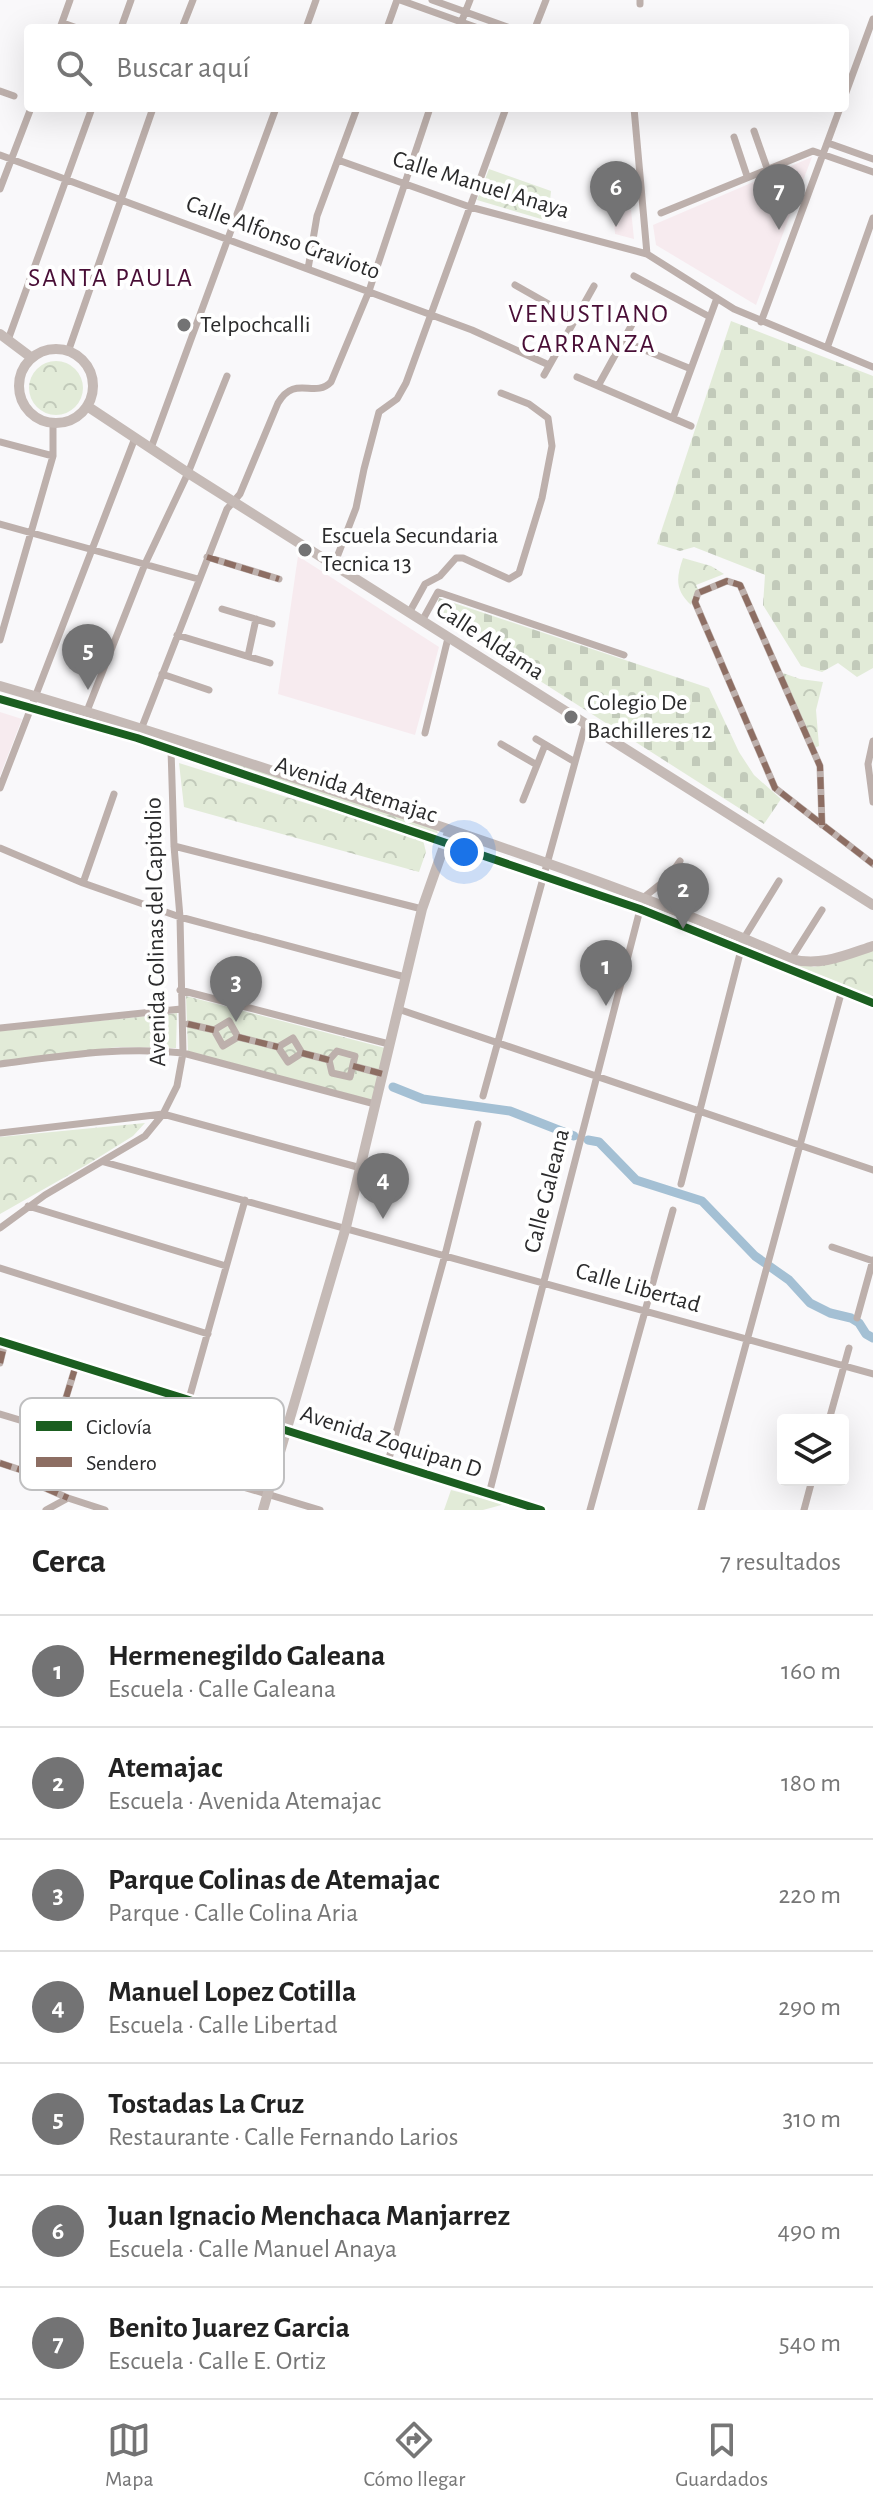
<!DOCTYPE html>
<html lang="es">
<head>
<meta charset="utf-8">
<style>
  body { margin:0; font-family:"Alegreya Sans",sans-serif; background:#f2f2f2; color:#222 }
  .controls { position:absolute; right:24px; bottom:24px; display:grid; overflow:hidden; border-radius:8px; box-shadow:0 8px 32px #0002 }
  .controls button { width:72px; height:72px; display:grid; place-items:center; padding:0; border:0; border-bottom:2px solid #e0e0e0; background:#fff; color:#222; font:40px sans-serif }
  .you { position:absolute; left:464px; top:852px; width:28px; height:28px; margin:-20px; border:6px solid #fff; border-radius:50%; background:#1a73e8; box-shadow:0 0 0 12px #1a73e833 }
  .badge { display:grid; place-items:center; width:52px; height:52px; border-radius:50%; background:#737374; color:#fff; font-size:26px; font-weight:700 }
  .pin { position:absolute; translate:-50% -66px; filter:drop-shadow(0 2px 4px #0008) }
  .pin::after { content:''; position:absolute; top:42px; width:28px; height:24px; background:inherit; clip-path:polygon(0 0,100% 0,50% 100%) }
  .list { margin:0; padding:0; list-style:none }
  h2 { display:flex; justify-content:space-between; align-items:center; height:104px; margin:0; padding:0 32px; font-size:34px }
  h2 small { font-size:26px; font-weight:400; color:#767676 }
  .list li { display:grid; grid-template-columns:52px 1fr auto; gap:24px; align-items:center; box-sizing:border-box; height:112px; padding:0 32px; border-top:2px solid #e0e0e0 }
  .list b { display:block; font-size:30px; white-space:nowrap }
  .list p { margin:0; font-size:26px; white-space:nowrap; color:#767676 }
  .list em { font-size:26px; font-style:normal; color:#767676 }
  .icon { flex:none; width:44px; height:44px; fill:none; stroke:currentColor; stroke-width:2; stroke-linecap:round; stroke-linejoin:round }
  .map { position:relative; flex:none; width:873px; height:1510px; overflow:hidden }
  .search { position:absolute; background:#fff; box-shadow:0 8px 32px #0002; left:24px; right:24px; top:24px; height:88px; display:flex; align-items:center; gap:20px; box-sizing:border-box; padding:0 28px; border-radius:8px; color:#767676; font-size:30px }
  .sheet { height:888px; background:#fff }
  nav { display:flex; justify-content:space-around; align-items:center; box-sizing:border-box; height:112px; border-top:2px solid #e0e0e0; background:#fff; font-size:22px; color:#767676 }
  nav a { display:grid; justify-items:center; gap:4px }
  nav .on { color:#737374 }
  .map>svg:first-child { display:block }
  .education { fill:#f7ebef }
  .cemetery { fill:url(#cemetery-stones) }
  .park { fill:url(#park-crowns) }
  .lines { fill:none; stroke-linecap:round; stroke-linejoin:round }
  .canal { stroke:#a4c0d4; stroke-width:9 }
  .street { stroke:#bdb0ac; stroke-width:7 }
  .secondary { stroke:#c5bab6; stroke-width:10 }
  .quiet { stroke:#8d6e63; stroke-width:6; stroke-dasharray:12 6; stroke-linecap:butt }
  .cycleway-casing { stroke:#fff; stroke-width:13 }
  .cycleway { stroke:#1b5e20; stroke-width:8 }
  .poi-dot { fill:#737374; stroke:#fff; stroke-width:3 }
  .labels { text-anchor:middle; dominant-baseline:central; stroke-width:8; stroke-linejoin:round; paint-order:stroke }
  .street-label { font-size:24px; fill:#2b2b2c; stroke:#fff }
  .poi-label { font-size:24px; fill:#2b2b2c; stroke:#fff; text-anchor:start }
  .neighbourhood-label { font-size:26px; letter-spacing:2px; fill:#490e36; stroke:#fff }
  .key { fill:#fff; stroke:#bfbfc0; stroke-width:2 }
  .key-label { font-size:22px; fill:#2b2b2c }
</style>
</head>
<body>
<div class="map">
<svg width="873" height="1510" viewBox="0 0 873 1510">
  <defs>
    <pattern id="cemetery-stones" width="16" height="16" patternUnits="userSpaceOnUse" patternTransform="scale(2)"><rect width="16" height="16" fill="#e2ebd8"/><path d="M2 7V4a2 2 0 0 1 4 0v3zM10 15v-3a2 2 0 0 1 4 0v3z" fill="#c2caba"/></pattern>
    <pattern id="park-crowns" width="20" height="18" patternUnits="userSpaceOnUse" patternTransform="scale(2)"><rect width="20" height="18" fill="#e2ebd8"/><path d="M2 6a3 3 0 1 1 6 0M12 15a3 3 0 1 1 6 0" fill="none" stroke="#c2caba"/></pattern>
  </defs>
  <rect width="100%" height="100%" fill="#f9f8fa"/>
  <!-- education -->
  <path class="education" d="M812,157L756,305L656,245L653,225Z
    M631,210L634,239L615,234L613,212Z
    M298,556L439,647L415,735L278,694Z
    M0,712L22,719L0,776Z"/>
  <!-- cemetery -->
  <path class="cemetery" d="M731,321L873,376V668L857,677L838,663L822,672L801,666L763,605L765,575L694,547L680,551L657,544Z
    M439,598L709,688L739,752L754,775L781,799L764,824L435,614Z"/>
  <!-- park -->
  <path class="park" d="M489,169L551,191L548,221L477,200Z
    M29 388a27 27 0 1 1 54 0a27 27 0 1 1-54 0Z
    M683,558L711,566L724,574L696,585L699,591L693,596L691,605C675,590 676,578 683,558Z
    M780,672L800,679L823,682L816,710L819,746L814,748Z
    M185,746L436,829L439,835L433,838L179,749Z
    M179,763L423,840L426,852L419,872L184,807Z
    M751,946L814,967L873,950V1002L747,949Z
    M186,996L385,1048L372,1100L188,1052Z
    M177,1013L176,1048L118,1047L0,1062V1031Z
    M145,1123L133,1136L88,1164L0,1214V1137Z
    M451,1490L505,1504L483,1510H444Z"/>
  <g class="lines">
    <!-- canal -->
    <path class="canal" d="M393,1087L423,1099L510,1111L574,1136
      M588,1140L599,1142L636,1180L702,1201L755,1256L789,1280L810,1303L830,1313L851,1318L859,1323L866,1334L873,1338"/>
    <!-- street -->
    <path class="street" d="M400,0L478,28
      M432,0L510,28
      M640,0V4
      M63,23L77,28
      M60,28L70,0
      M121,28L131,0
      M182,28L193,0
      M306,28L316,0
      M387,28L397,0
      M459,28L470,0
      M535,28L546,0
      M0,91L14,96
      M845,95L873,19
      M634,108L647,254
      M754,131L767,168
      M734,137L747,176
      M828,143L873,159
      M0,155L472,330L549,365
      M338,160L470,207L647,254L734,309L873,367
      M0,189L31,108
      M661,213L813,151L873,172
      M308,269L317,216L357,108
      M634,276L710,317
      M515,285L575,319
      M761,322L840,108
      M8,340L92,108
      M623,341L691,369
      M827,348L873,218
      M68,352L153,108
      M544,375L594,286
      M577,377L691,426
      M598,386L635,319
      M673,418L717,298
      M0,442L53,456
      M151,448L276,108
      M0,524L198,579
      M207,557L279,579
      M334,565L356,508L364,469L379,412L397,399L406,383L506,108
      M222,609L272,624
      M409,613L425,584L440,576L456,558H463L509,579L519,573L542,498L552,446L548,418L529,404L501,393
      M422,621L438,592L624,655
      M177,635L270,663
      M0,640L53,456V423
      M248,656L256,619
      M162,674L209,690
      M87,711L145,564L188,473L227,376
      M140,732L227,509L240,494L278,403C295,374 314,399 331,382L369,291L430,108
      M425,733L448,638
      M536,739L575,762
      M873,741L868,764L873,802
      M501,744L537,765
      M0,788L135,438
      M523,800L545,745
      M822,825L820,766L740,585L727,581L698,593L695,602L775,788L873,864
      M174,846L422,909
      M0,848L83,883L180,917L405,977
      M83,883L114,794
      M791,959L822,910
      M180,990L389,1044
      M398,1009L873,1170
      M229,1021L238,1037L223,1046L214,1030Z
      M188,1024L214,1030
      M0,1028L181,1009
      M238,1037L278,1047
      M293,1038L302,1053L288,1062L278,1047Z
      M337,1051L355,1056L350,1077L332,1073L329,1060Z
      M302,1053L329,1060
      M0,1064C62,1056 121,1046 183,1053L375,1104
      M353,1066L383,1074
      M483,1096L585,726
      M0,1133L163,1114L361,1168
      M104,1162L873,1374
      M681,1184L744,938L779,881
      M28,1206L226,1266
      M0,1228L45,1195L145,1136L163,1114L177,1086L183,1053L180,917L174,846L171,749
      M832,1247L873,1261
      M0,1268L208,1334
      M857,1318L873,1260
      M0,1341L541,1510
      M0,1363L5,1342
      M189,1399L245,1200
      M0,1414L320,1510
      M61,1414L76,1365
      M829,1420L849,1348
      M388,1462L445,1255L478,1124
      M0,1463L21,1470L45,1488L68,1498
      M489,1494L643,898L668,878L680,861
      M46,1510L68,1498L105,1510
      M590,1510L673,1210
      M701,1510L842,990
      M804,1510L812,1480"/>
    <!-- secondary -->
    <path class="secondary" d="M0,334L32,358
      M19 386a37 37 0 1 1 74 0a37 37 0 1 1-74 0Z
      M87,406L188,473L873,905
      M0,686C125,722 247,762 370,803C512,850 654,898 791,959C820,967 846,955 873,946
      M0,699L137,738L640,909L873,1003
      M263,1510L346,1227L422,909L448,835"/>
    <!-- quiet -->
    <path class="quiet" d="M207,557L279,579
      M822,825L820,766L740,585L727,581L698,593L695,602L775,788L873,864
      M188,1024L214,1030
      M238,1037L278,1047
      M302,1053L329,1060
      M353,1066L383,1074
      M0,1363L5,1342
      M61,1414L76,1365
      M0,1463L21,1470L45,1488L68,1498"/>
    <!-- cycleway casing -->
    <g class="cycleway-casing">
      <path id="cycleway" d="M0,699L137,738L640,909L873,1003
        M0,1341L541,1510"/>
    </g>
    <!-- cycleway -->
    <use href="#cycleway" class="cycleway"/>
  </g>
  <!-- markers -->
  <g class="poi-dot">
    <circle cx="184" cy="325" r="8"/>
    <circle cx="305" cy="550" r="8"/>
    <circle cx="571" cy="717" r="8"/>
  </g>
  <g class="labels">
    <!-- street labels -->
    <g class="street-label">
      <text transform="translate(481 185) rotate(17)">Calle Manuel Anaya</text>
      <text transform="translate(283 238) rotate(20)">Calle Alfonso Gravioto</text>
      <text transform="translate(490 641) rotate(33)">Calle Aldama</text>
      <text transform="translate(356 790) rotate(18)">Avenida Atemajac</text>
      <text transform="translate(156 932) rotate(-91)">Avenida Colinas del Capitolio</text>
      <text transform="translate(547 1191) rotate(-76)">Calle Galeana</text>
      <text transform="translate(638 1288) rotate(16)">Calle Libertad</text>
      <text transform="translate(391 1442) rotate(18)">Avenida Zoquipan D</text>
    </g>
    <!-- poi labels -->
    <g class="poi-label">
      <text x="200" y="325">Telpochcalli</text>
      <text x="321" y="536">Escuela Secundaria<tspan x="321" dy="28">Tecnica 13</tspan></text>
      <text x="587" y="703">Colegio De<tspan x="587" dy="28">Bachilleres 12</tspan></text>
    </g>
    <!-- neighbourhood labels -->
    <g class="neighbourhood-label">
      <text x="111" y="278">SANTA PAULA</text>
      <text x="589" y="314">VENUSTIANO<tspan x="589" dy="30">CARRANZA</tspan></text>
    </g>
  </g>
  <!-- legend -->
  <rect x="20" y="1398" width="264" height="92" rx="12" class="key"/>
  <rect x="36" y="1421" width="36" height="10" fill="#1b5e20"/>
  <rect x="36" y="1457" width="36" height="10" fill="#8d6e63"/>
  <g class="key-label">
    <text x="86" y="1434">Ciclovía</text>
    <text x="86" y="1470">Sendero</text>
  </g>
</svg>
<div class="controls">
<button><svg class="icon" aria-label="layers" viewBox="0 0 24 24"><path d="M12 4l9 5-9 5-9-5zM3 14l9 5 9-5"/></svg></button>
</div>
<div class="you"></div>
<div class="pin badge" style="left:606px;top:1006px">1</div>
<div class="pin badge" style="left:683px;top:929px">2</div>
<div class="pin badge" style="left:236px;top:1022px">3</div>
<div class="pin badge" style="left:383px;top:1219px">4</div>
<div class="pin badge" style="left:88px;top:690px">5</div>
<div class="pin badge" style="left:616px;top:227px">6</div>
<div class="pin badge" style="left:779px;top:230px">7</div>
<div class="search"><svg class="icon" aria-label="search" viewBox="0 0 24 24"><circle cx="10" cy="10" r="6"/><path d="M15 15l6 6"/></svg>Buscar aquí</div>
</div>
<section class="sheet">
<h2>Cerca<small>7 resultados</small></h2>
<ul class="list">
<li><span class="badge">1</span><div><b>Hermenegildo Galeana</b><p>Escuela · Calle Galeana</p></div><em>160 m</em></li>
<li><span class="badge">2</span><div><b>Atemajac</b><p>Escuela · Avenida Atemajac</p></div><em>180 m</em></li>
<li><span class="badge">3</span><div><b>Parque Colinas de Atemajac</b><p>Parque · Calle Colina Aria</p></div><em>220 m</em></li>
<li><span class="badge">4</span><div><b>Manuel Lopez Cotilla</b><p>Escuela · Calle Libertad</p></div><em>290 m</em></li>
<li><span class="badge">5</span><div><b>Tostadas La Cruz</b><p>Restaurante · Calle Fernando Larios</p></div><em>310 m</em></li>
<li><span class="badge">6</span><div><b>Juan Ignacio Menchaca Manjarrez</b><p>Escuela · Calle Manuel Anaya</p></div><em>490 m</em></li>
<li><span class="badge">7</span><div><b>Benito Juarez Garcia</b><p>Escuela · Calle E. Ortiz</p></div><em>540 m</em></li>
</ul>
</section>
<nav>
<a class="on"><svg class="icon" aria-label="map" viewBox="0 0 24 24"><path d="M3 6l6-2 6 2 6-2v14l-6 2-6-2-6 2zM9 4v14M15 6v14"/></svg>Mapa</a>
<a><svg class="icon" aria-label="directions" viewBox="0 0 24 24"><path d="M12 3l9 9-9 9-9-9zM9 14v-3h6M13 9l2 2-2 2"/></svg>Cómo llegar</a>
<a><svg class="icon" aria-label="saved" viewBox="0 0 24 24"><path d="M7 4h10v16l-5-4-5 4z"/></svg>Guardados</a>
</nav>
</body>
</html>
